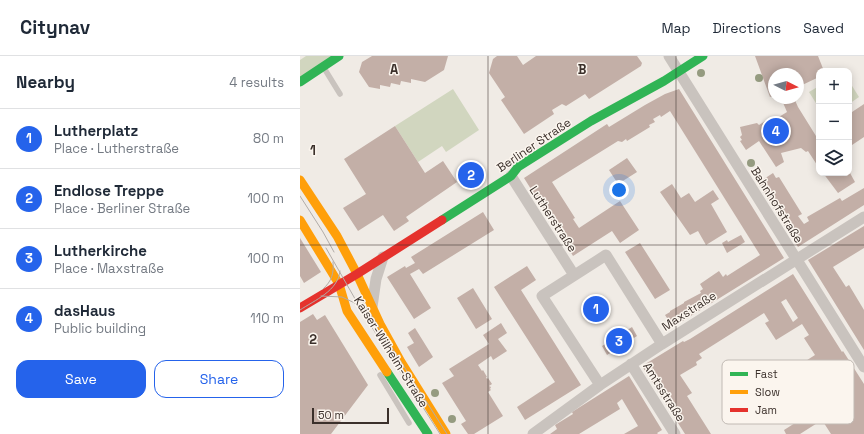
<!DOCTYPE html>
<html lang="en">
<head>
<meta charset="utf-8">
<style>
  body { margin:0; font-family:"Space Grotesk",sans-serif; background:#f6f6f7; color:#1f2937 }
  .controls { position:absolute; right:12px; top:12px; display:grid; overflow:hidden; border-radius:8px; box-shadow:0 2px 10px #0003 }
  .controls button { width:36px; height:36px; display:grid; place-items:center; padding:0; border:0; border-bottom:1px solid #e0e1e3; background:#fff; color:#1f2937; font:20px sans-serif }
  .compass { position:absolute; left:468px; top:12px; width:36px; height:36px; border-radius:50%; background:#fff; box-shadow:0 2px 10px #0003; rotate:96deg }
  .scale { position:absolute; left:12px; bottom:10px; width:77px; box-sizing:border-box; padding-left:4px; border:2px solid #3b302b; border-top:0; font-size:11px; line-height:14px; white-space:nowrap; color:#3b302b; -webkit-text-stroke:3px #fbf5ee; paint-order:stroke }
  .you { position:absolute; left:319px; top:134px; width:14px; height:14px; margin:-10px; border:3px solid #fff; border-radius:50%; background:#1a73e8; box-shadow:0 0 0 6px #1a73e833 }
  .badge { display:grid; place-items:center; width:26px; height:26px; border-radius:50%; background:#2563eb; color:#fff; font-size:13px; font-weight:700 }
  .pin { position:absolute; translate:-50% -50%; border:2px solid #fff; box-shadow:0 1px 4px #0006 }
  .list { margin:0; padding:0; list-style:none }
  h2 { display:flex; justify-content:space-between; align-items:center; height:52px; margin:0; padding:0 16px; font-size:17px }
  h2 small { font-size:13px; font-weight:400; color:#747a83 }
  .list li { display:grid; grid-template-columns:26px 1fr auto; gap:12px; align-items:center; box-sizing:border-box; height:60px; padding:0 16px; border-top:1px solid #e0e1e3 }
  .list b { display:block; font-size:15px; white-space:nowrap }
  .list p { margin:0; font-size:13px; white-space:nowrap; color:#747a83 }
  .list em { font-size:13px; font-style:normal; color:#747a83 }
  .actions { display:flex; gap:8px; padding:12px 16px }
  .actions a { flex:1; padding:9px 0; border:1px solid #2563eb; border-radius:12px; text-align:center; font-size:14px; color:#2563eb }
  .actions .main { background:#2563eb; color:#fff }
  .icon { flex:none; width:22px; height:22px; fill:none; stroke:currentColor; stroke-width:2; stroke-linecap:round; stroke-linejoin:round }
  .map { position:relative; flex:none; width:564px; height:378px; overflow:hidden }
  header { display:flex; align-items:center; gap:24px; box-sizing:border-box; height:56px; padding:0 20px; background:#fff; border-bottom:1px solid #e0e1e3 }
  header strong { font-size:19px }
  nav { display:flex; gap:22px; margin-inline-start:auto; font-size:14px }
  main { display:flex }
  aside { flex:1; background:#fff }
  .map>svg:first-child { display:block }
  .green { fill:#d1d6bf }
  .building { fill:#c3afa7; fill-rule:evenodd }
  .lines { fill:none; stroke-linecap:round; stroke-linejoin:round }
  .lane { stroke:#c9c3be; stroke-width:5.5 }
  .street { stroke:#c9c3be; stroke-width:11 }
  .fast { stroke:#30b455; stroke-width:9 }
  .slow { stroke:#ff9f0a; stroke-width:9 }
  .jam { stroke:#e5322d; stroke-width:9 }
  .tram { stroke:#b1aca8; stroke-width:1 }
  .tree { fill:#959b80 }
  .grid { fill:none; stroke:#3b302b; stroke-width:1; stroke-opacity:0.55 }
  .labels { text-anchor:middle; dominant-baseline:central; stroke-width:3; stroke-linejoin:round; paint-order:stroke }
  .street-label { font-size:12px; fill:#3b302b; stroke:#fbf5ee }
  .key { fill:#fbf5ee; stroke:#c1bab4; stroke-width:1 }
  .key-label { font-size:11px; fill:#3b302b }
  .grid-label { font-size:13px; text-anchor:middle; font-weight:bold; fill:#3b302b; stroke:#fbf5ee; stroke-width:3; stroke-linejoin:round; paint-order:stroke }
</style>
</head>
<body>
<header>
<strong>Citynav</strong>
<nav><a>Map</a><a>Directions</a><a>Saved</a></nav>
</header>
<main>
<aside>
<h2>Nearby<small>4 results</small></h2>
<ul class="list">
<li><span class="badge">1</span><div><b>Lutherplatz</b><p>Place · Lutherstraße</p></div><em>80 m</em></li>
<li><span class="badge">2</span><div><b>Endlose Treppe</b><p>Place · Berliner Straße</p></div><em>100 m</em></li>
<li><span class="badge">3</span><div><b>Lutherkirche</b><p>Place · Maxstraße</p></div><em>100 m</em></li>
<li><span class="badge">4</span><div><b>dasHaus</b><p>Public building</p></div><em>110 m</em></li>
</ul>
<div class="actions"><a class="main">Save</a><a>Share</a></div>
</aside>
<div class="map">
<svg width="564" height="378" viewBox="0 0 564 378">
  <rect width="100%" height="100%" fill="#f0ebe5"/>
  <!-- green -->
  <path class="green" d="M6,0H37L0,23V4Z
    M549,25L559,41L549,48Z
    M519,30V52L509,36Z
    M153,33L179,74L146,96L142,90L118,106L95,70Z"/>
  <!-- building -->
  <path class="building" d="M72,0H148L144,14L125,26L111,23V27L101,25L100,29L91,27L90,31L80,29V33L69,31L59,16L62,6Z
    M197,0H217L223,9L236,0H337L342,7L341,10L289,43L285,38L266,50L262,48L252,54L254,58L224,78L201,44L205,41L189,17L193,3Z
    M455,0H518L524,15H519V21L498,31V18H474V40L470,41Z
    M379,33L484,202L373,271L365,259L370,256V255L384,247V246L401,237L400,235L403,233L400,228L419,215L423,221L426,218L427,220L460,199L370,55L361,61L360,59L353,63L355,66L349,69L350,71L327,85L326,83L322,86L318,85L252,126L275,162L273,163L279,172L320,145L339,174L320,187L312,175L273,200L262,181L264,180L259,172L256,173L224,122L307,68L309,71L345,49L365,38Z
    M481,42H494L498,51L516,80L519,78V112L508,95L506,96L501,92L481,97L484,106L476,111L459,85L446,94L440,85L442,84L440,81L442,79L440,71L457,67L459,69L470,62L474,64L487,56Z
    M564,48V81L549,91V58Z
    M95,70L125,117L143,105L157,126L106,161L109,165L94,175L83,159L58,175L43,152L66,138L44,103Z
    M327,102L337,116L318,128L309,114Z
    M473,117L476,122L479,121L502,158L498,160L504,168L509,165L507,161L540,142L542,145L564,132V149L498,191L458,127Z
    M523,117H550L555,126L538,137Z
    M372,128L381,142L389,137L395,146L413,134L419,143L411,148L427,176L406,189L398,175L390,179L360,136Z
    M183,156L194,174L123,218L119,213L110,218L131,252L114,263L87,221L105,210L106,212L115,207L111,201Z
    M564,170V192L533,211L546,231L549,229L564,254V294L508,204Z
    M441,179L445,186L427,197L422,187L427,184L428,186Z
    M0,182L21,216L4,227L0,220Z
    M340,187L370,234L355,243L325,196Z
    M227,210L236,224L221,234L281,329L225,364L217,351L255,326L194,231Z
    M493,218L542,296L543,295L564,328V378H531L522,364L500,378H486L484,374L503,362L483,330L506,316L501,308L515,299L504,282L509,279L502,268L476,284L465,267L469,265L464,257L399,298L402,302L396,306L397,309L380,319L392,337L387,340L411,378H385L371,356L374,353L373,351L369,353L342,310L383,285L384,286L390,283ZM486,243L498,262L493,266L481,246Z
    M173,232L192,263L176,273L157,242Z
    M13,258L17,264L25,259L68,329L31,378H0V266Z
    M201,267L207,277L198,283L207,295L193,304L191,300L178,309L182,315L183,314L187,321H186L187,323L188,322L192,328L189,330L191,331L190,333L191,334L188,336L203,360L174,378H168L161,368L166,365L142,327L154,320L149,313L189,288L183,279Z
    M332,271L337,280L307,299L302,290Z
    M115,272L133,301L119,311L107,291L114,287L108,277Z
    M329,320L362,374L357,377L358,378H324L338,370L322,343L317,347L320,353L279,378H250L257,373L255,369L273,358L272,356Z"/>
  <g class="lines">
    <!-- lane -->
    <path class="lane" d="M24,12L40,38
      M80,319L109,367"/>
    <!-- street -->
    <path class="street" d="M369,0L564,311
      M211,120L274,219
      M72,251L76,223L83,201
      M331,308L375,378
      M300,329L242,240L306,199L362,288
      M233,378L300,329L362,288L564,161"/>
    <!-- fast -->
    <path class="fast" d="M0,26L39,0
      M142,164L211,120L218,111L291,65L364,25L403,0
      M87,316L128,378"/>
    <!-- slow -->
    <path class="slow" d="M0,124L37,180L56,216L80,268L101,306L146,378
      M0,164L39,228L47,255L87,316"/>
    <!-- jam -->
    <path class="jam" d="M0,252L57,218L142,164"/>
    <!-- tram -->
    <path class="tram" d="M0,140L23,176L34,196
      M26,192L66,262L140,378
      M23,233C32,225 34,217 33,206
      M21,240L42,241L59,249
      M61,243L147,378
      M0,254C15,244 38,235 40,215"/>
  </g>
  <!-- trees -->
  <g class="tree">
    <circle cx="401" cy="17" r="4"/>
    <circle cx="459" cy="22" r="4"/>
    <circle cx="451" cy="107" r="4"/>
    <circle cx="135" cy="337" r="4"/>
    <circle cx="152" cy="363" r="4"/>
  </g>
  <!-- grid -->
  <path class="grid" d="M188,0V378M376,0V378M0,189H564"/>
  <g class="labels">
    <!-- street labels -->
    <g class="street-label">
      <text transform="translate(234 89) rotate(-34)">Berliner Straße</text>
      <text transform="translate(477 149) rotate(58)">Bahnhofstraße</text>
      <text transform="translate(253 163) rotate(57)">Lutherstraße</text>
      <text transform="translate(389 255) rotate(-33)">Maxstraße</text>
      <text transform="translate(91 296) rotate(58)">Kaiser-Wilhelm-Straße</text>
      <text transform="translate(364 336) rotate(58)">Amtsstraße</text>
    </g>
  </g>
  <!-- legend -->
  <rect x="422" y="304" width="132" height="64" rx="6" class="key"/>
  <rect x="430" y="316" width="18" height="4" fill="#30b455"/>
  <rect x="430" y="334" width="18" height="4" fill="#ff9f0a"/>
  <rect x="430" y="352" width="18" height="4" fill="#e5322d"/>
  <g class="key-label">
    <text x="455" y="322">Fast</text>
    <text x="455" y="340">Slow</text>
    <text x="455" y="358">Jam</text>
  </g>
  <g class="grid-label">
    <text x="94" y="18">A</text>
    <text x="282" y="18">B</text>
    <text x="13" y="99">1</text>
    <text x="13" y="288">2</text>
  </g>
</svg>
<div class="controls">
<button>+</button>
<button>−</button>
<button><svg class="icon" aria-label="layers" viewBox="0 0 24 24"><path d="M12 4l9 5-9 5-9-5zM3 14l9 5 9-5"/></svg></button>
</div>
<svg class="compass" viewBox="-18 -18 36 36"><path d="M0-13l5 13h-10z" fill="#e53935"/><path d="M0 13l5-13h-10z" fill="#747a83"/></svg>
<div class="scale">50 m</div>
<div class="you"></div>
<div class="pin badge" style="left:296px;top:253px">1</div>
<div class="pin badge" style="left:171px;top:119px">2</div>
<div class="pin badge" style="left:319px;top:285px">3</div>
<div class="pin badge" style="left:476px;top:75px">4</div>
</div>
</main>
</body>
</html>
